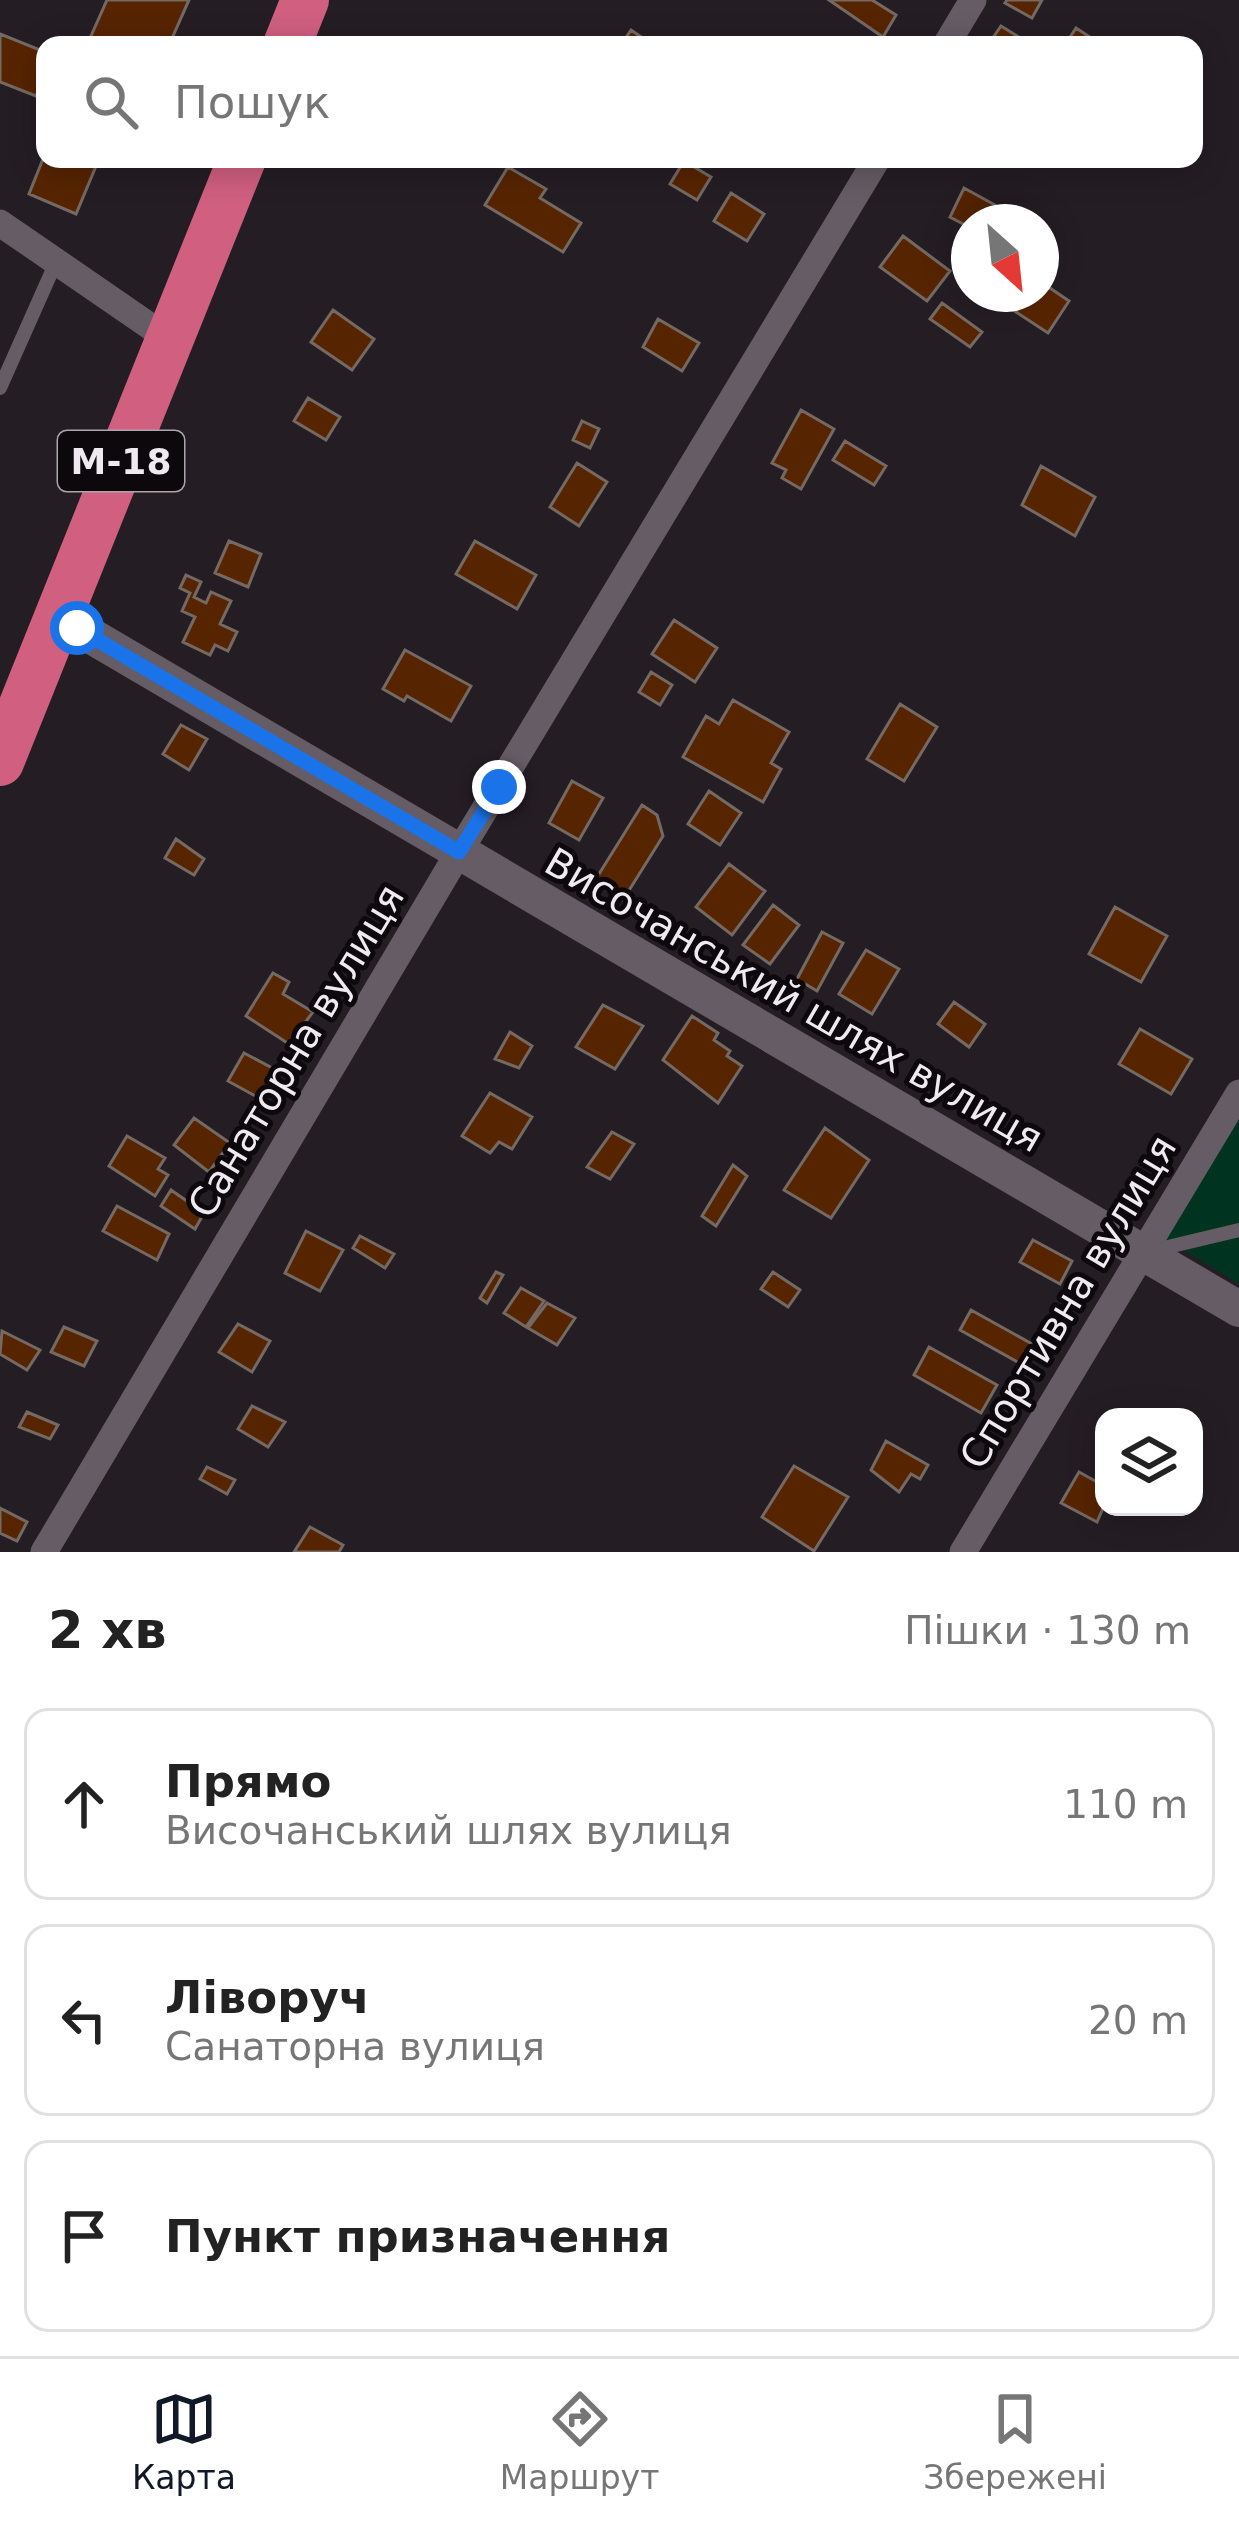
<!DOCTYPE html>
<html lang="uk">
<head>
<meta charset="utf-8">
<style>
  body { margin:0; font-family:"DejaVu Sans",sans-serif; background:#f6f6f6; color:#222 }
  .controls { position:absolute; right:36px; bottom:36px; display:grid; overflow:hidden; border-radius:24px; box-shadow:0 6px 30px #0003 }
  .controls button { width:108px; height:108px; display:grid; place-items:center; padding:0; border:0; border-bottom:3px solid #e0e0e0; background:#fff; color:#222; font:60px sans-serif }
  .compass { position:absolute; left:951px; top:204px; width:108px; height:108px; border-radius:50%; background:#fff; box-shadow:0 6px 30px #0003; rotate:153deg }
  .stop { position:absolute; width:36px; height:36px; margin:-27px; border:9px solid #1a73e8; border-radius:50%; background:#fff }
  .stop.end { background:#1a73e8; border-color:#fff; box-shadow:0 3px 12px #0008 }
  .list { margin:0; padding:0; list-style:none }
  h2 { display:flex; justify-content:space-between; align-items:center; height:156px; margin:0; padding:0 48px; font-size:51px }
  h2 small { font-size:39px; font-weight:400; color:#767676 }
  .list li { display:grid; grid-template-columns:78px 1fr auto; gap:36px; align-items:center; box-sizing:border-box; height:192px; margin:0 24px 24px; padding:0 24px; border:3px solid #e0e0e0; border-radius:24px }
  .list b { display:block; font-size:45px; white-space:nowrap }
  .list p { margin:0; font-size:39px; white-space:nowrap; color:#767676 }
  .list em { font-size:39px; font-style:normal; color:#767676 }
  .icon { flex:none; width:66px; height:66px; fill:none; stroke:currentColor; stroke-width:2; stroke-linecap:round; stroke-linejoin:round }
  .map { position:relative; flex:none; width:1239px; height:1552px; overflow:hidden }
  .search { position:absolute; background:#fff; box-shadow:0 6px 30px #0003; left:36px; right:36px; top:36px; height:132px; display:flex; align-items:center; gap:30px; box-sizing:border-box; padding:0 42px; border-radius:24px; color:#767676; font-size:45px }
  .sheet { height:804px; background:#fff }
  nav { display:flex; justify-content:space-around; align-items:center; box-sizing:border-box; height:168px; border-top:3px solid #e0e0e0; background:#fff; font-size:33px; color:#767676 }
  nav a { display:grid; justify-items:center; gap:6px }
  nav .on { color:#111827 }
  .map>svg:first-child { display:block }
  .green { fill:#003421 }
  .building { fill:#572400; stroke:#756963; stroke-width:3 }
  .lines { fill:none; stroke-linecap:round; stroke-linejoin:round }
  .service { stroke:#665c65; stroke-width:14 }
  .minor { stroke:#665c65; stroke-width:27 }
  .tertiary { stroke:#665c65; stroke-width:36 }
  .trunk { stroke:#d05f80; stroke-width:48 }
  .route { stroke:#1a73e8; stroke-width:15 }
  .labels { text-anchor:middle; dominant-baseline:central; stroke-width:10; stroke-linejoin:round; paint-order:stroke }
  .shield { fill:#0c080c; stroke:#aca6ac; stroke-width:3 }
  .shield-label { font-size:36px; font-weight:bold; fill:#f0eaf0 }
  .street-label { font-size:39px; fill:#f0eaf0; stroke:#0c080c }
</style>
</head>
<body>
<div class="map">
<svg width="1239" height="1552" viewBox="0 0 1239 1552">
  <rect width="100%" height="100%" fill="#251d24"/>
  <!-- green -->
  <path class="green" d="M1239,1114V1284L1164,1238Z"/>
  <!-- building -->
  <path class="building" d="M107,0H189L169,45H87Z
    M829,0H872L896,15L883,37Z
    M1007,0H1042L1032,18L1005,3Z
    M1001,26L1032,45H988Z
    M1076,28L1102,45H1065Z
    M631,30L653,45H621Z
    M0,34L45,52V73L36,96L0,82Z
    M45,154V159H99L76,214L29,194Z
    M684,161L711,177L697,200L670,184Z
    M508,167L546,189L540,198L581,223L563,252L485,205Z
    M964,188L995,205L985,222H969V227L950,217Z
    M731,193L764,214L747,241L714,221Z
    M903,236L950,271L927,301L880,267Z
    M1041,282L1069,301L1048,333L1016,312L1028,294H1041Z
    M942,303L982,332L970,347L930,319Z
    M333,310L374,339L352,370L311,342Z
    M658,319L699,343L682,371L643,347Z
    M308,398L340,417L326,440L294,421Z
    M801,410L834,429L801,489L782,478L786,470L772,463Z
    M582,421L599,429L590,448L573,440Z
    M845,441L886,466L874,485L833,460Z
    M577,463L607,482L579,526L550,507Z
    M1041,466L1095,497L1075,536L1022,505Z
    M229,541L261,554L248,587L215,573Z
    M475,541L536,575L517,609L456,574Z
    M186,575L201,582L194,597L206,603L211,592L231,601L220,624L237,632L228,651L215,645L210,655L183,642L195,617L182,611L190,593L180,588Z
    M674,620L717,648L695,682L652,654Z
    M405,650L471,686L451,721L407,696L404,701L383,689Z
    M651,672L672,685L660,705L639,692Z
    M733,700L789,732L771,763L781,769L763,802L683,757L706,716L719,724Z
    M900,704L937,727L904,781L867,759Z
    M181,725L207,739L189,770L163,754Z
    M572,781L603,798L579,840L549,823Z
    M709,791L741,813L720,845L688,824Z
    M642,805L657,815L663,836L623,900L594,882Z
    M176,839L204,859L194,875L165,858Z
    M729,864L765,891L732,935L696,907Z
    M773,905L799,925L770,964L743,945Z
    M1115,907L1167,936L1141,982L1089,954Z
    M822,932L843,943L817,991L797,979Z
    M866,950L899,969L872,1014L839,994Z
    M273,973L289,982L283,994L313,1012L289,1044L246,1016Z
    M954,1002L985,1024L969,1047L938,1024Z
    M603,1005L643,1026L615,1069L576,1047Z
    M692,1016L718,1033L714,1040L730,1051L727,1056L742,1066L718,1103L663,1060Z
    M1140,1029L1192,1059L1171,1094L1119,1064Z
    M510,1032L532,1046L519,1068L495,1059Z
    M244,1053L276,1070L259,1098L228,1081Z
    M490,1093L532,1117L512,1149L499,1142L490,1153L462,1136Z
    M194,1118L230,1143L209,1172L174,1145Z
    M825,1128L869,1160L831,1218L784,1190Z
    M612,1132L634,1144L610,1179L587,1167Z
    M127,1136L165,1158L158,1169L168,1175L155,1196L109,1166Z
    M733,1165L747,1176L716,1226L702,1216Z
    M171,1190L204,1213L195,1229L161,1206Z
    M117,1206L169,1234L157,1260L103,1231Z
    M306,1231L343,1250L320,1291L285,1273Z
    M360,1236L394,1254L385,1268L353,1248Z
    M1033,1240L1072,1261L1060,1284L1020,1262Z
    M496,1272L503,1275L487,1303L480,1298Z
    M773,1272L800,1290L788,1307L761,1289Z
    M521,1288L544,1301L526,1327L504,1313Z
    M547,1303L575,1318L557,1345L528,1328Z
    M971,1310L1034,1345L1023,1365L960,1330Z
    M238,1324L270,1341L252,1372L219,1352Z
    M64,1327L97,1341L84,1366L51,1352Z
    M2,1331L40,1350L27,1370L0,1354Z
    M929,1347L997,1385L981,1413L914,1375Z
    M252,1406L285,1422L268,1447L238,1429Z
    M27,1412L58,1425L50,1439L19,1427Z
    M886,1441L928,1465L920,1479L911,1474L899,1492L871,1470Z
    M794,1466L848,1497L814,1551L762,1517Z
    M207,1467L235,1480L227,1494L200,1479Z
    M1079,1472L1104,1486V1506L1097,1522L1061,1503Z
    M0,1508L27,1522L17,1541L0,1533Z
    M310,1527L343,1545L339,1552H294Z"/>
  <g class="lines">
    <!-- service -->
    <path class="service" d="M0,388L56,262
      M1151,1251L1239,1230"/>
    <!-- minor -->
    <path class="minor" d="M946,45L973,0
      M0,223L170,340
      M44,1552L459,852L877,159
      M963,1552L1239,1093"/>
    <!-- tertiary -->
    <path class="tertiary" d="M59,617L1239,1309"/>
    <!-- trunk -->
    <path class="trunk" d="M287,45L305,0
      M0,762L242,159"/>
  </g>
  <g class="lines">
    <!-- route -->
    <path class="route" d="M77,628L459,852L499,787"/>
  </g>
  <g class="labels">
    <!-- shield labels -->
    <rect class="shield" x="58" y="431" width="126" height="60" rx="9"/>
    <g class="shield-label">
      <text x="121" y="461">М-18</text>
    </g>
    <!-- street labels -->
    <g class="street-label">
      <text transform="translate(794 1000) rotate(30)">Височанський шлях вулиця</text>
      <text transform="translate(296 1051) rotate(-59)">Санаторна вулиця</text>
      <text transform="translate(1068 1302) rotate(-59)">Спортивна вулиця</text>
    </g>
  </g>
</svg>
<div class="controls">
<button><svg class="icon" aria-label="layers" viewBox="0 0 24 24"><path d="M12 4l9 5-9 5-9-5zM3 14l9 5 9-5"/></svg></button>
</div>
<svg class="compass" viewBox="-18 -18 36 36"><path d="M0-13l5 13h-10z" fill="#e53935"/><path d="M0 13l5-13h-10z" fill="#767676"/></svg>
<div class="stop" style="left:77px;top:628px"></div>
<div class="stop end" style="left:499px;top:787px"></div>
<div class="search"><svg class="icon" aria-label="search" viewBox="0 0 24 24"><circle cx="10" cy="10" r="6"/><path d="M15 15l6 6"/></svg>Пошук</div>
</div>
<section class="sheet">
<h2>2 хв<small>Пішки · 130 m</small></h2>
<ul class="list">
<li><svg class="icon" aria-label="ahead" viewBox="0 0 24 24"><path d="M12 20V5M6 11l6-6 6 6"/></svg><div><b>Прямо</b><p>Височанський шлях вулиця</p></div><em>110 m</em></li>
<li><svg class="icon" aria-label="left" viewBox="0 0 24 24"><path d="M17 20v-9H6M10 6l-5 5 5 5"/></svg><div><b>Ліворуч</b><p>Санаторна вулиця</p></div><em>20 m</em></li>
<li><svg class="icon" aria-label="arrive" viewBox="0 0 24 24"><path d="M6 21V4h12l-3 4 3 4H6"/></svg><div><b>Пункт призначення</b></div></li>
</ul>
</section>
<nav>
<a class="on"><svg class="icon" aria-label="map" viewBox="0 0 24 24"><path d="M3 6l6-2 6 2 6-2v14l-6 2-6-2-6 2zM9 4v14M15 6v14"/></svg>Карта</a>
<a><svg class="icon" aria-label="directions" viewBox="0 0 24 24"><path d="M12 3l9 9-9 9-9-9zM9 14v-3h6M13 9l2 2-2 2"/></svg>Маршрут</a>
<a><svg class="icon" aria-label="saved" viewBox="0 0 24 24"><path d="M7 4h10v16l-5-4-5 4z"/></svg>Збережені</a>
</nav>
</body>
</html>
